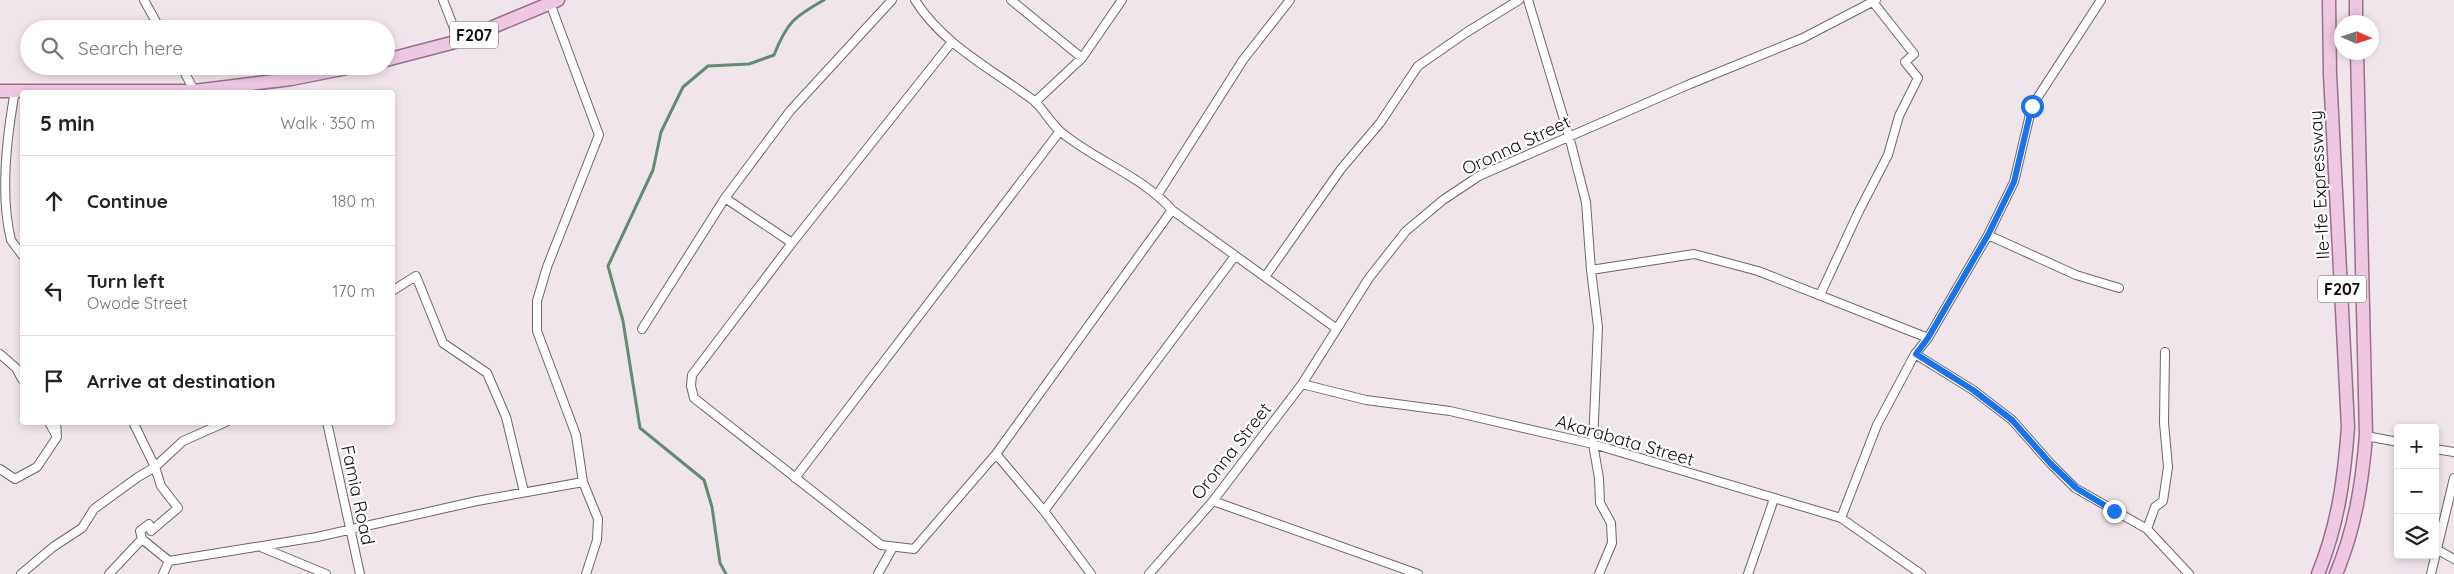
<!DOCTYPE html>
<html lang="en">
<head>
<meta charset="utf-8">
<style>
  body { margin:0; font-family:Quicksand,sans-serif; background:#f6f6f6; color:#222 }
  .controls { position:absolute; right:15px; bottom:15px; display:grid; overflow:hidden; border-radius:5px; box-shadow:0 2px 8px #0003 }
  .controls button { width:45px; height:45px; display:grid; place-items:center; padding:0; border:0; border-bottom:1px solid #e0e0e0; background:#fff; color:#222; font:25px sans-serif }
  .compass { position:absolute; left:2334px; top:15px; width:45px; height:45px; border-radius:50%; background:#fff; box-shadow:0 2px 8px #0003; rotate:93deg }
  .stop { position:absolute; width:15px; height:15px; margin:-11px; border:4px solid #1a73e8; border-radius:50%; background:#fff }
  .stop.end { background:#1a73e8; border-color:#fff; box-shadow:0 1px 5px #0008 }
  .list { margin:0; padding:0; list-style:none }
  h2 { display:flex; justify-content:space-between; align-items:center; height:65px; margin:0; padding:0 20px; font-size:21px }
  h2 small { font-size:16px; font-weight:400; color:#767676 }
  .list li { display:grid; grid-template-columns:32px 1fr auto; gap:15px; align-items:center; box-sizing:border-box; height:90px; padding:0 20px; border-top:1px solid #e0e0e0 }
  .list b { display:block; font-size:19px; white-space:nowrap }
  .list p { margin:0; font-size:16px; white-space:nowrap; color:#767676 }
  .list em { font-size:16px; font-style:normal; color:#767676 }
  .icon { flex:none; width:28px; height:28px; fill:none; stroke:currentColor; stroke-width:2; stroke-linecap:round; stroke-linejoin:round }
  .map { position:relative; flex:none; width:2454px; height:574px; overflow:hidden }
  .search { position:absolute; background:#fff; box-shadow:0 2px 8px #0003; left:20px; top:20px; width:375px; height:55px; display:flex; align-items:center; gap:12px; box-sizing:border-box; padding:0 18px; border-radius:28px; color:#767676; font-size:19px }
  .panel { position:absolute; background:#fff; box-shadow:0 2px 8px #0003; left:20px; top:90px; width:375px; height:335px; border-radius:5px }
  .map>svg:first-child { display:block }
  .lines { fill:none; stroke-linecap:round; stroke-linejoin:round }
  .stream { stroke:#638b74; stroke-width:3 }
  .street-casing { stroke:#6f656b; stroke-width:10 }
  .primary-casing { stroke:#996f8a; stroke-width:15 }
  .street { stroke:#fff; stroke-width:8 }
  .primary { stroke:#eec8e0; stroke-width:12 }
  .route { stroke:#1a73e8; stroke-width:6 }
  .labels { text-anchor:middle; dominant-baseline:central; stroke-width:4.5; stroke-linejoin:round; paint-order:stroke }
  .shield { fill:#fff; stroke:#585556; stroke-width:1 }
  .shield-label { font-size:16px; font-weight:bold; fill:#100c0e }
  .street-label { font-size:18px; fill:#100c0e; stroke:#fff }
</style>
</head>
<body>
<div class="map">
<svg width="2454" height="574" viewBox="0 0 2454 574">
  <rect width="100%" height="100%" fill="#f1e5ec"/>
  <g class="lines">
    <!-- stream -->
    <path class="stream" d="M726,574L720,563L712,507L704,480L640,428L623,321L608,266L653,170L661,132L683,87L708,66L749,64L774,55C787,22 794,17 824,0"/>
    <!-- street casing -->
    <g class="street-casing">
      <path id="street" d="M144,0L160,29
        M443,0L459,41
        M915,0C943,45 992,69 1033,100C1044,109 1050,123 1061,132C1096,161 1142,176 1172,210L1337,329
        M1011,0L1082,58
        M1528,0L1569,136L1586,202L1591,270L1598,327L1593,444L1599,478L1600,503L1611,523L1612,543L1599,574
        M550,3L599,135L547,267L537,301V331L576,435L583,482L598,519L597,540L586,574
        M951,43L792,243L692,375L691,386L694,398L881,545L914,549L996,454L1172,210
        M181,66L195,92
        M15,91C7,135 0,196 11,240C14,245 19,250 22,255
        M1035,102L1082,58L1122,0
        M1158,194L1243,60L1290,0
        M1988,235L2076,275L2119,288
        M792,243L725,198L790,111L892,0
        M1591,270L1694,254L1758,271L1928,338
        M1265,277L1341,169L1380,123L1418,66L1467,32L1519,0
        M392,291L416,276L443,343L487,373L506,417L524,492
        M1820,295L1859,211L1888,155L1899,116L1918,78L1905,62L1914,54L1873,2
        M642,329L725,198
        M0,354L16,368L22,379
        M1915,354L1973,390L2012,420L2050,463L2075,488L2147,529L2189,574
        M1302,384L1366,400L1450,411L1593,444L1841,518L1921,574
        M49,422L57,437L56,422
        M133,422L155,467L161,486L178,508L151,531L149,524L140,531L142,539
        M327,422L360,574
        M2366,436L2398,442
        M2435,449L2454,452
        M996,454L1044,511L1091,574
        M0,469L15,479L37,467L57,437
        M795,478L1060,131
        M1213,501L1418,574
        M1044,511L1235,256
        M1841,518L1877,425L1915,354L1928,338L1988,235L2014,182L2032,106L2101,0
        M2147,529L2155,507L2163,501L2168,467L2164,423L2165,352
        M263,548L326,574
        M2438,550L2454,559
        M21,574L53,547L82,528L94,509L138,477L155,467L183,441L226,422
        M109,574L142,539L169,561
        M163,574L169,561L317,537L477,501L583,482
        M878,574L893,547
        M1149,574L1213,501L1302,384L1369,278L1406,231L1443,200L1479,176L1690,84L1803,38L1876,0
        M1748,574L1774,499
        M2431,574L2454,478"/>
    </g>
    <!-- primary casing -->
    <g class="primary-casing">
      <path id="primary" d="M2356,0V22
        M386,60L459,41L558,0
        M0,91H194L291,79L357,66
        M2318,574C2338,525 2344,480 2348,427L2330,74L2329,0
        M2336,574C2355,529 2362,484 2366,436L2357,52"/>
    </g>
    <!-- street -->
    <use href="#street" class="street"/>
    <!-- primary -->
    <use href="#primary" class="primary"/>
  </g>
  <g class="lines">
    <!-- route -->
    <path class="route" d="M2032,106L2014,182L1988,235L1928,338L1916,354L1973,390L2012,420L2050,463L2076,488L2114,511"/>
  </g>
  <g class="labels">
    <!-- shield labels -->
    <g class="shield">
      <rect x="450" y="21.5" width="48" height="27" rx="4"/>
      <rect x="2318" y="275.5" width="48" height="27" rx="4"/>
    </g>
    <g class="shield-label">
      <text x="474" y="35">F207</text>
      <text x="2342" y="289">F207</text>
    </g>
    <!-- street labels -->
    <g class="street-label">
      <text transform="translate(1516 145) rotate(-25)">Oronna Street</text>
      <text transform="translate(2319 185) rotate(-93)">Ile-Ife Expressway</text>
      <text transform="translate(1625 440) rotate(16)">Akarabata Street</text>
      <text transform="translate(1231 451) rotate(-52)">Oronna Street</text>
      <text transform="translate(358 495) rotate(78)">Famia Road</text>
    </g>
  </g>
</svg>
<div class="controls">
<button>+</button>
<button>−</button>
<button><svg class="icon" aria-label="layers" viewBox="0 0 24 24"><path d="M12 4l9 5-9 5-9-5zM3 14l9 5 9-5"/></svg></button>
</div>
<svg class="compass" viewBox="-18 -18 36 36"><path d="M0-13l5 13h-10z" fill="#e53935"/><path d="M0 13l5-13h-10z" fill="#767676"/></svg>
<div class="stop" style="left:2032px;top:106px"></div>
<div class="stop end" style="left:2114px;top:511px"></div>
<div class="search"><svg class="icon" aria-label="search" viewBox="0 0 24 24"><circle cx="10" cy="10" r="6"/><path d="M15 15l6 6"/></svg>Search here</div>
<section class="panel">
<h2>5 min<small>Walk · 350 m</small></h2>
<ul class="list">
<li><svg class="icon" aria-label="ahead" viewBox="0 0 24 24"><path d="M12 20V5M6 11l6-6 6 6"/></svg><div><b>Continue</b></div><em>180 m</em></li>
<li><svg class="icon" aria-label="left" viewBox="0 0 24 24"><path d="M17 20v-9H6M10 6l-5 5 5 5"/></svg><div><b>Turn left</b><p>Owode Street</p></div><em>170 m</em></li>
<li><svg class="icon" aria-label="arrive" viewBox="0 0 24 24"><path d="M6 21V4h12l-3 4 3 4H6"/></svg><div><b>Arrive at destination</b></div></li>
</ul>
</section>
</div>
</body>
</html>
